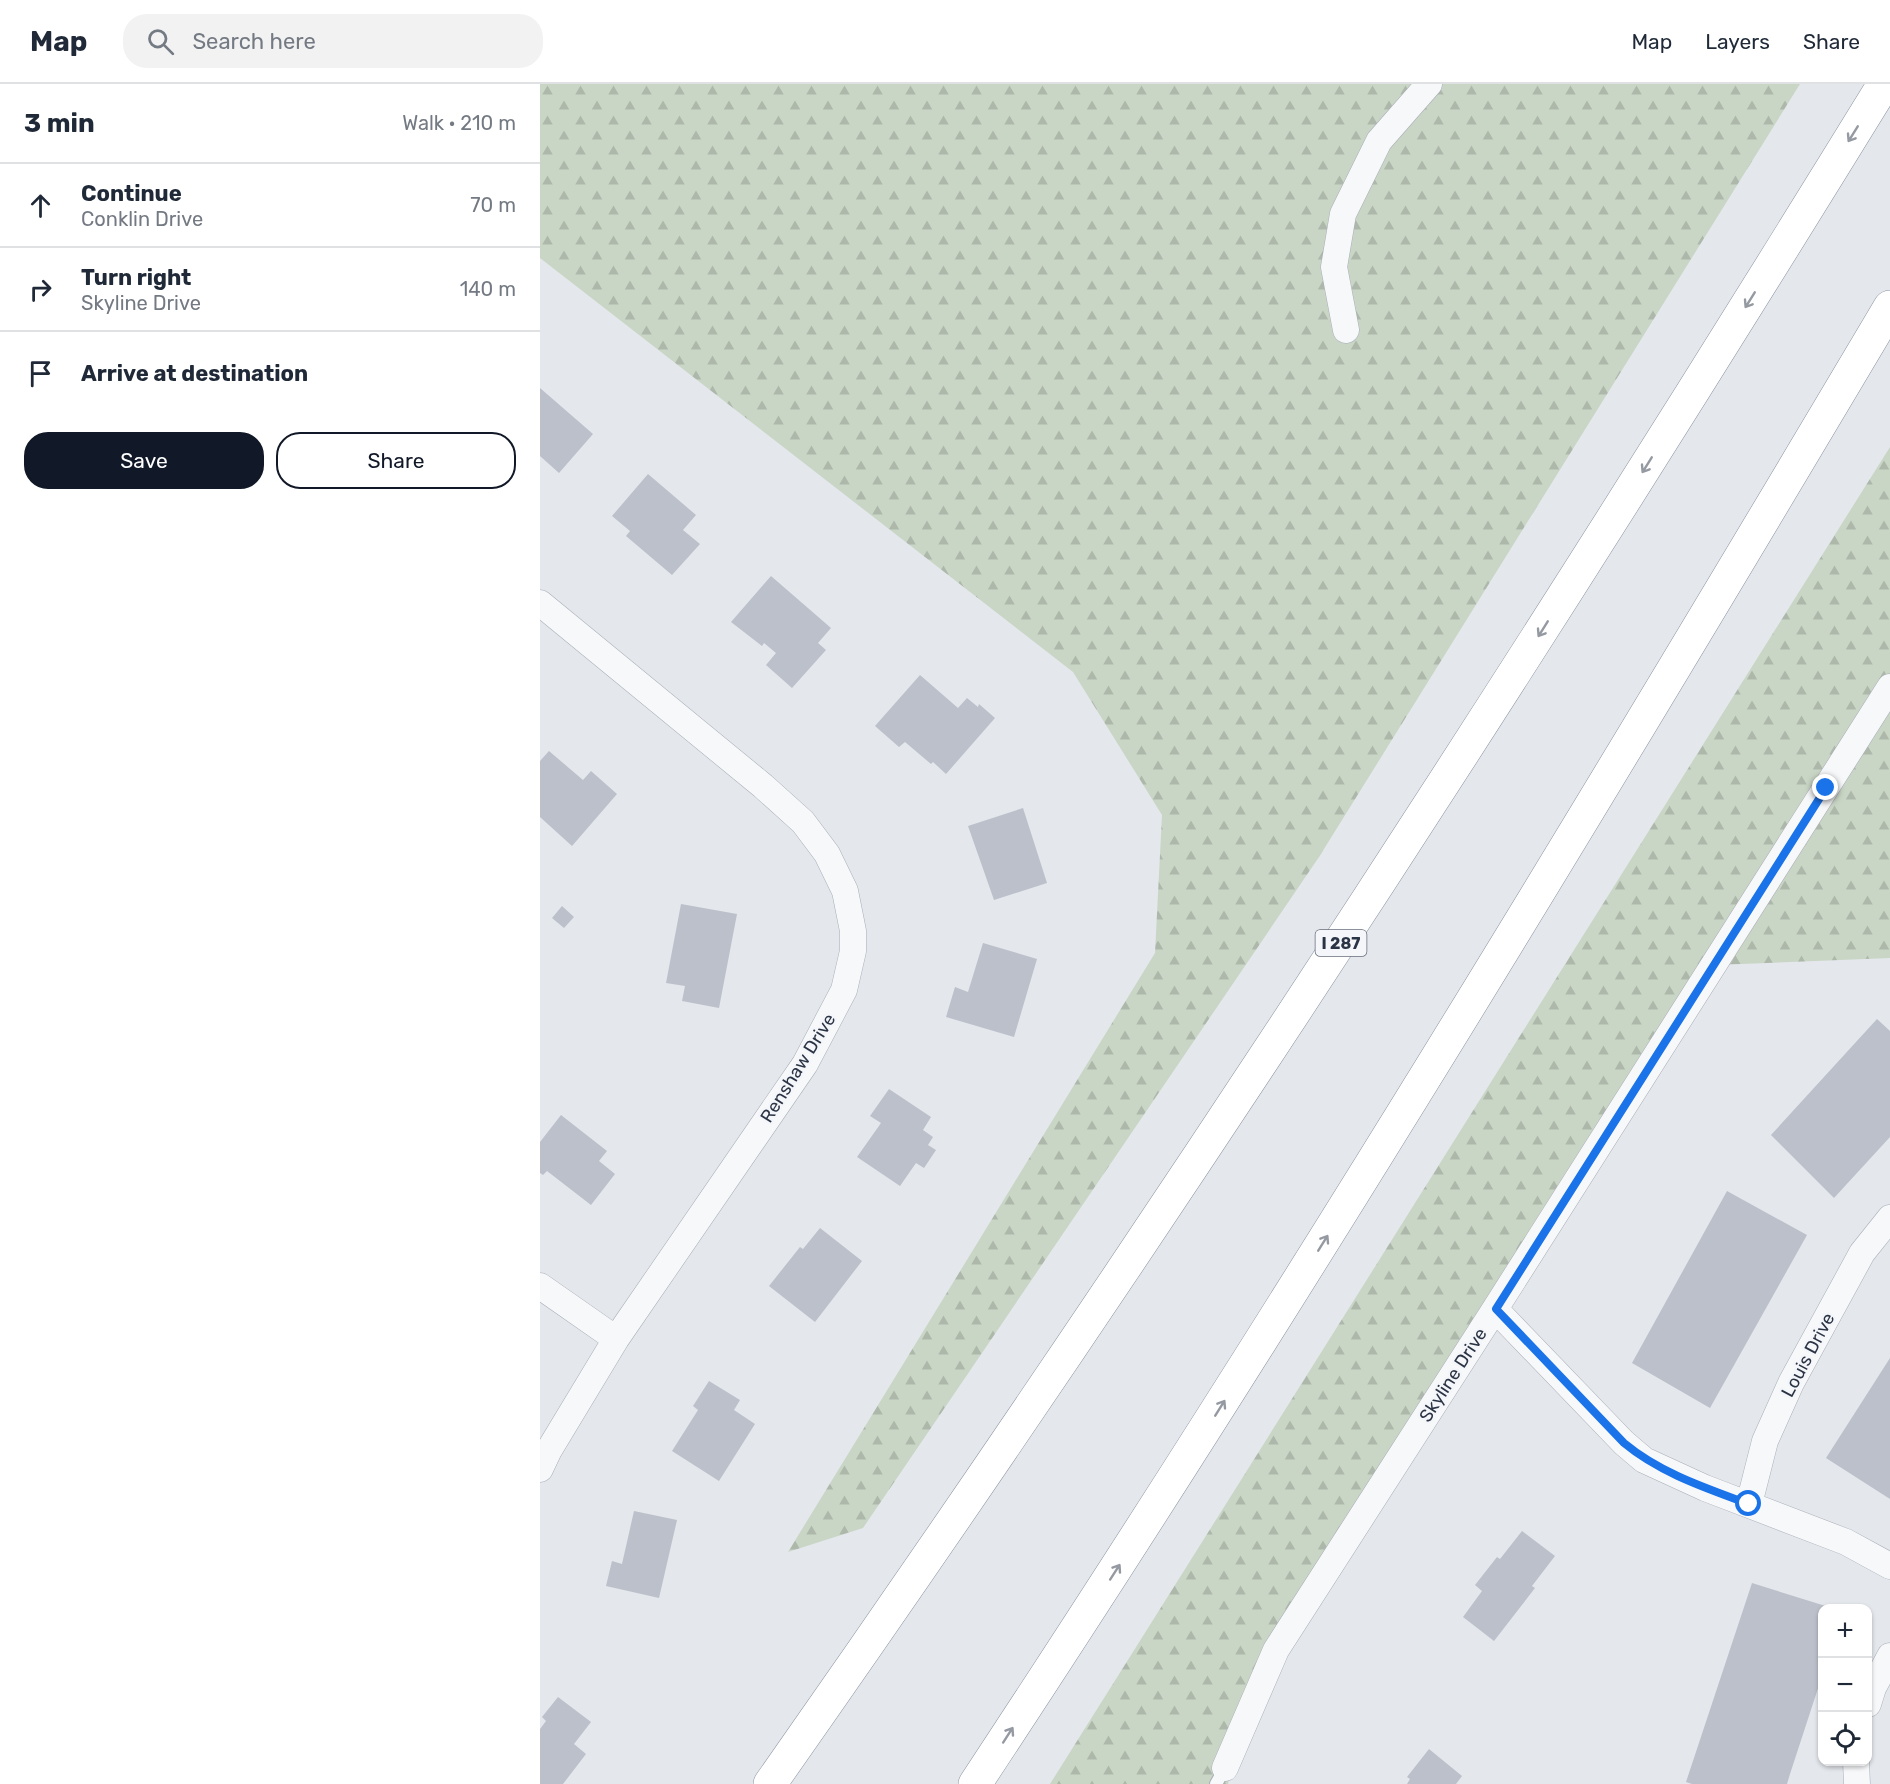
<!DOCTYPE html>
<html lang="en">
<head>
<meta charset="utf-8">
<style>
  body { margin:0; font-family:Rubik,sans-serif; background:#f2f2f3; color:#1f2937 }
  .controls { position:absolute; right:18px; bottom:18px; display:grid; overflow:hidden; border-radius:12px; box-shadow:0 2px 4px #0004 }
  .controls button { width:54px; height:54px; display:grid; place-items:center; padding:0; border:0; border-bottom:2px solid #e0e1e3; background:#fff; color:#1f2937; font:30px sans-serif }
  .stop { position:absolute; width:18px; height:18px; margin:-14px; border:4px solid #1a73e8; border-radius:50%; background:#fff }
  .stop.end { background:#1a73e8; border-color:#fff; box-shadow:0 2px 6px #0008 }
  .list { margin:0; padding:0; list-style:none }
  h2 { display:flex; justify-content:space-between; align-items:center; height:78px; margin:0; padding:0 24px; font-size:26px }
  h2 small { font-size:20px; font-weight:400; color:#747a83 }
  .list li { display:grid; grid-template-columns:39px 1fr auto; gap:18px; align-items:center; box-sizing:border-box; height:84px; padding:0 24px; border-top:2px solid #e0e1e3 }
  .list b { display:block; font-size:22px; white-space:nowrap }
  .list p { margin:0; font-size:20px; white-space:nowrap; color:#747a83 }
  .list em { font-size:20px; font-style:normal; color:#747a83 }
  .actions { display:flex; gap:12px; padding:18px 24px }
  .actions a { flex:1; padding:14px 0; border:2px solid #111827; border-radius:24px; text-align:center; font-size:21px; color:#111827 }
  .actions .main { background:#111827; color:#fff }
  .icon { flex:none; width:33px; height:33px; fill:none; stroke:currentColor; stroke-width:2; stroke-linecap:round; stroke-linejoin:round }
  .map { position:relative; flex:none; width:1350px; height:1700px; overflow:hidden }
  header { display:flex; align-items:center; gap:36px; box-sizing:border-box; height:84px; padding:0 30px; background:#fff; border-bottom:2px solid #e0e1e3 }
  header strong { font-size:28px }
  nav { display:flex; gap:33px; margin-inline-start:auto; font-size:21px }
  .search { width:420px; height:54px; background:#f2f2f3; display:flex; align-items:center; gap:15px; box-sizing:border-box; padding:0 21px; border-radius:24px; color:#747a83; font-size:22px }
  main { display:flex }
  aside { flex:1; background:#fff }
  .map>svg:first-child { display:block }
  .forest { fill:url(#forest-firs) }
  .building { fill:#bbc0ca }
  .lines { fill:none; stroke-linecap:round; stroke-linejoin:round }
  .lane-casing { stroke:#a9aeb7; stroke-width:14 }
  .street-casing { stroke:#a9aeb7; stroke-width:27 }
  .highway-casing { stroke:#8b94a3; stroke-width:34 }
  .lane { stroke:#f7f8fa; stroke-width:12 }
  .street { stroke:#f7f8fa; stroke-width:26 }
  .highway { stroke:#fff; stroke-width:33 }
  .oneway { stroke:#959aa2 }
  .route { stroke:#1a73e8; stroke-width:8 }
  .labels { text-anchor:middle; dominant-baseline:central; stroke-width:5; stroke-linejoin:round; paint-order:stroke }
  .shield { fill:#f4f6f9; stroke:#676e7b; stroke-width:1.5 }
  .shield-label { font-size:16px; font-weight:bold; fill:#2b3445 }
  .street-label { font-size:18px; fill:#2b3445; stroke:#f4f6f9 }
</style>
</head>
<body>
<header>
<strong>Map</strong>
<div class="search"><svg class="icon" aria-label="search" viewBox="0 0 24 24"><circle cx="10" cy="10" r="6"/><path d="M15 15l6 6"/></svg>Search here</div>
<nav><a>Map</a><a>Layers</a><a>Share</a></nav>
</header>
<main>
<aside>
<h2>3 min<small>Walk · 210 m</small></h2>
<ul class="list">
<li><svg class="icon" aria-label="ahead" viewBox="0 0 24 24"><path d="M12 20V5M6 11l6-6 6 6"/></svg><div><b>Continue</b><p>Conklin Drive</p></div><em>70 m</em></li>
<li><svg class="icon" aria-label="right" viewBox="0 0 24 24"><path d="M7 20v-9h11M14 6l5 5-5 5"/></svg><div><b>Turn right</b><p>Skyline Drive</p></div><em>140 m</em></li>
<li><svg class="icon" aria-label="arrive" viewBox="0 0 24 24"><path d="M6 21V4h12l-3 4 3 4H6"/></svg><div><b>Arrive at destination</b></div></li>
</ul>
<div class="actions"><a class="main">Save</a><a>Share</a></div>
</aside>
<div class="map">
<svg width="1350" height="1700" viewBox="0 0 1350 1700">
  <defs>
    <pattern id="forest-firs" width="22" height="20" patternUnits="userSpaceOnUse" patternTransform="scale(1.5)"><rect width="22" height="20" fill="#c9d6c5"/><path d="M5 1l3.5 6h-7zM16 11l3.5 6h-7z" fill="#adb8ab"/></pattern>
  </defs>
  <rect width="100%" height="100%" fill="#e4e7ec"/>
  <!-- forest -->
  <path class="forest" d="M0,0H1260L779,773L323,1444L248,1468L615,869L622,731L533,588L0,174Z
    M1350,363V874L1175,881L712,1601L688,1700H510Z"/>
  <!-- building -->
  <path class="building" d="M0,304L53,350L19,389L0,372Z
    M108,390L156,431L143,446L160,460L132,491L86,452L90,447L72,432Z
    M231,492L291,544L278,559L286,566L252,604L226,581L236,569L224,559L222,562L191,538Z
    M380,591L418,624L427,614L438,623L439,620L455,634L406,690L393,678L391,680L365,658L359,663L335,642Z
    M9,667L43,696L51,687L77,710L32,762L0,733V677Z
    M483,724L507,799L454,816L428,742Z
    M141,820L197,830L179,924L142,917L145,902L126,899Z
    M22,822L34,833L24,844L12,834Z
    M443,859L497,875L474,953L406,933L415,903L428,908Z
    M1337,935L1350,947V1053L1294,1114L1231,1051Z
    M349,1005L391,1033L383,1046L393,1053L388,1061L396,1066L384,1084L376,1079L360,1102L317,1073L341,1039L330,1032Z
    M21,1031L67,1067L59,1077L75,1090L51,1121L7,1087L3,1091L0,1089V1058Z
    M1187,1107L1267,1151L1170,1324L1092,1279Z
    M280,1144L322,1177L275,1238L229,1202L260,1163L263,1165Z
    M1350,1274V1415L1286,1374Z
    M169,1297L200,1316L194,1326L215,1340L179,1397L132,1367L158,1326L153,1322Z
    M94,1427L137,1436L119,1514L66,1502L72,1477L82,1480Z
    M982,1447L1015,1472L992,1502L995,1504L954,1557L923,1533L942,1507L935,1501L957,1473L960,1475Z
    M1212,1499L1292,1524H1282V1592L1250,1690L1247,1700H1152L1146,1698Z
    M18,1613L51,1638L34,1660L46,1670L23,1700H0V1645L6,1637L2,1633Z
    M889,1665L922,1692L916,1700H867L870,1695L867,1693Z"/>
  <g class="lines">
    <!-- lane casing -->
    <g class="lane-casing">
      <path id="lane" d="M676,1700L685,1684"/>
    </g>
    <!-- street casing -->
    <g class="street-casing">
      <path id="street" d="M806,246L794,183L803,130L839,57L889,0
        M0,519L223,702L263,738L287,770L305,807L313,847V867L304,906L265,980L76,1255L9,1366L0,1385
        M0,1202L76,1255
        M955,1225L1084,1359L1104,1376L1165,1404L1306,1458L1350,1482
        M1209,1420L1225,1357L1251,1299L1322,1169L1350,1134
        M1328,1620L1333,1604L1350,1572
        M1316,1678L1317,1700
        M685,1684L736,1566L955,1225L1350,603"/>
    </g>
    <!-- highway casing -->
    <g class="highway-casing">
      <path id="highway" d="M230,1700C620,1145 989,577 1344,0
        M435,1700C754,1217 1054,721 1350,223"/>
    </g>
    <!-- lane -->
    <use href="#lane" class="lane"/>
    <!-- street -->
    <use href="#street" class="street"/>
    <!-- highway -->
    <use href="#highway" class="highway"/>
  </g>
  <!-- one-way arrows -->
  <defs><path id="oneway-shaft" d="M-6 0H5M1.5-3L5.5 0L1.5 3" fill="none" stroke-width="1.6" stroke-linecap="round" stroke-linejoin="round" transform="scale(1.5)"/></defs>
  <g class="oneway">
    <use href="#oneway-shaft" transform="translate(1313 50) rotate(122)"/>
    <use href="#oneway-shaft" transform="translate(1210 216) rotate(122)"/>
    <use href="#oneway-shaft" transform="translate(1107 381) rotate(122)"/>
    <use href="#oneway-shaft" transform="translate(1003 545) rotate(122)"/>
    <use href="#oneway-shaft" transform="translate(783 1159) rotate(-58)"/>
    <use href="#oneway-shaft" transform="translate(680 1324) rotate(-58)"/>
    <use href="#oneway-shaft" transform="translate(575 1488) rotate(-57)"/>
    <use href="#oneway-shaft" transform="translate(468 1651) rotate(-57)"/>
  </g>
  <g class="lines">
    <!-- route -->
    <path class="route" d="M1209,1420C1166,1404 1120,1389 1084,1359L956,1225L1286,704"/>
  </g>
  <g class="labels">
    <!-- shield labels -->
    <rect class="shield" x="775.5" y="846" width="51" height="26" rx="4.5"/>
    <g class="shield-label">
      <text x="801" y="859">I 287</text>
    </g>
    <!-- street labels -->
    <g class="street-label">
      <text transform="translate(258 984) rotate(-58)">Renshaw Drive</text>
      <text transform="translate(1268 1271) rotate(-62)">Louis Drive</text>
      <text transform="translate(913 1291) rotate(-57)">Skyline Drive</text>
    </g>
  </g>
</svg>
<div class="controls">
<button>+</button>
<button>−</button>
<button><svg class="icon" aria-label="locate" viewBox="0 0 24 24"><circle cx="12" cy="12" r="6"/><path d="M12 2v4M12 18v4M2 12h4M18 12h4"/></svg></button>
</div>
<div class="stop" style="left:1209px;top:1420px"></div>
<div class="stop end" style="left:1286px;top:704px"></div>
</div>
</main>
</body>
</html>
